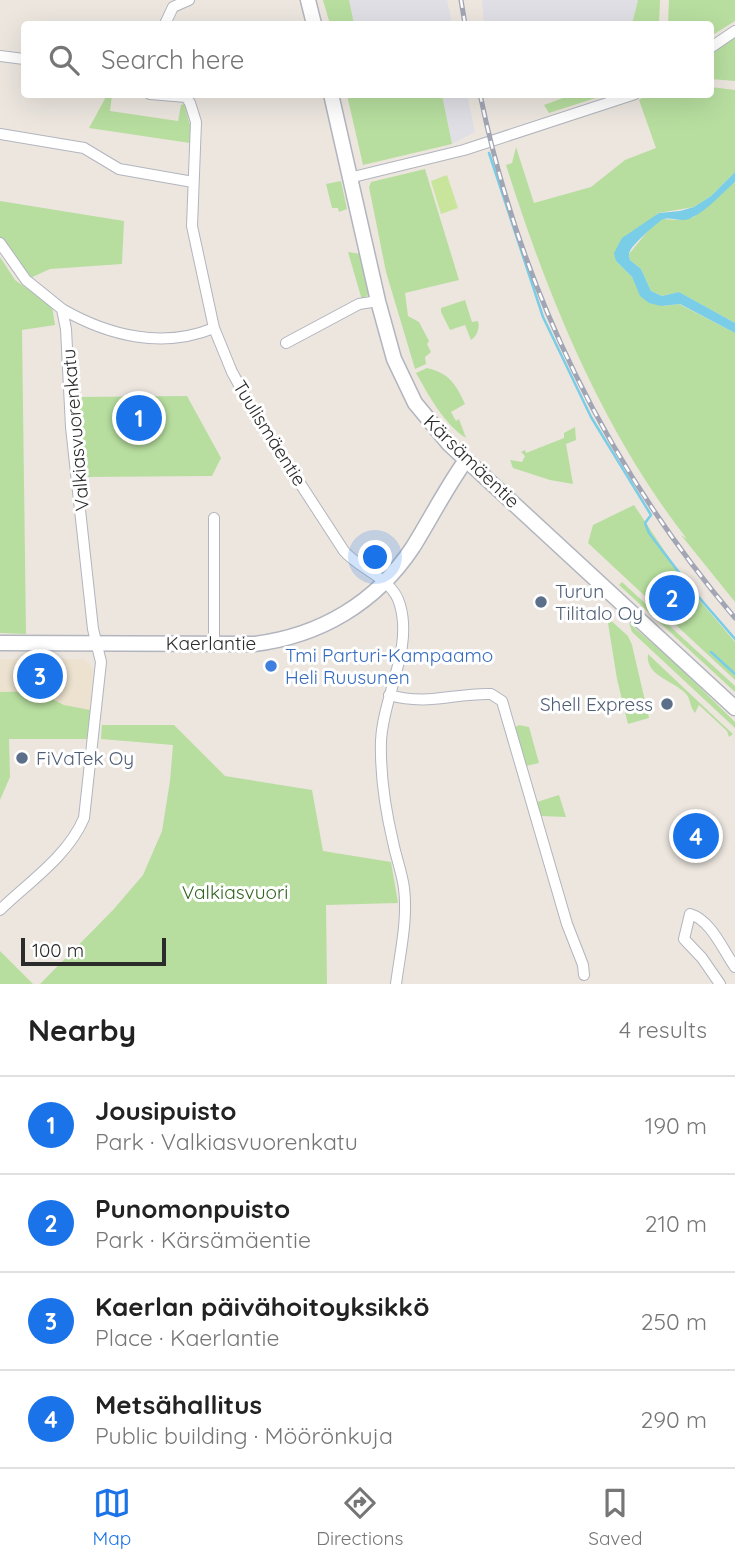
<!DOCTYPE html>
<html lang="en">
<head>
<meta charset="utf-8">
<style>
  body { margin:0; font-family:Quicksand,sans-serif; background:#f6f6f6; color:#222 }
  .scale { position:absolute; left:21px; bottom:18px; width:145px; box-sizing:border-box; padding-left:7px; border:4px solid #2b2b2b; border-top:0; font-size:19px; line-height:24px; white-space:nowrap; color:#2b2b2b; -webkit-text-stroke:5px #fff; paint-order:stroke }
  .you { position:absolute; left:376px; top:558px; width:24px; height:24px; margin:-18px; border:5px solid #fff; border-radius:50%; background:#1a73e8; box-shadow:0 0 0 10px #1a73e833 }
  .badge { display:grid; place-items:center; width:46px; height:46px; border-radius:50%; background:#1a73e8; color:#fff; font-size:23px; font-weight:700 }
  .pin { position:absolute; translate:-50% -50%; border:4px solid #fff; box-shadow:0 2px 7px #0006 }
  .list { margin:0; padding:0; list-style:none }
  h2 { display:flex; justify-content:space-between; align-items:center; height:91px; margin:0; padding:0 28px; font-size:30px }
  h2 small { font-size:23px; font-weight:400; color:#767676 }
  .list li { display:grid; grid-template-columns:46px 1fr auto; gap:21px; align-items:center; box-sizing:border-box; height:98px; padding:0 28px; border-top:2px solid #e0e0e0 }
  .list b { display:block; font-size:26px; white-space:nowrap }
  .list p { margin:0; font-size:23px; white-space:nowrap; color:#767676 }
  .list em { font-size:23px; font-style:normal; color:#767676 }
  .icon { flex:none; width:38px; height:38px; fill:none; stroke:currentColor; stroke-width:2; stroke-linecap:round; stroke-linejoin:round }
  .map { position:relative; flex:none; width:735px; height:984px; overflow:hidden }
  .search { position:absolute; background:#fff; box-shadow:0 7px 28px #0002; left:21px; right:21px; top:21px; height:77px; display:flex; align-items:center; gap:18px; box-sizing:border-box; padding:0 24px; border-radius:7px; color:#767676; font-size:26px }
  .sheet { height:483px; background:#fff }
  nav { display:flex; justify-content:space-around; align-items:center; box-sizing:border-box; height:98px; border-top:2px solid #e0e0e0; background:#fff; font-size:19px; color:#767676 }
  nav a { display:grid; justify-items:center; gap:4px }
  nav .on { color:#1a73e8 }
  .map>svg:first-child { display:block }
  .industrial { fill:#e0dfe5 }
  .education { fill:#ece2cf }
  .green { fill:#b7de9f }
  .pitch { fill:#c9e59c }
  .water { fill:#7acde6 }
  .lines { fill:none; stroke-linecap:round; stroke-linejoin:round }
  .stream { stroke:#7acde6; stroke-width:2.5 }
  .street-casing { stroke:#b2b5be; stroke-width:12 }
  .secondary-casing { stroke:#b2b5be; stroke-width:17 }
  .street { stroke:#fff; stroke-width:10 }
  .secondary { stroke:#fff; stroke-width:14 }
  .rail-casing { stroke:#a2a5b4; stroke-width:5 }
  .rail { stroke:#fff; stroke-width:2.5; stroke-dasharray:8; stroke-linecap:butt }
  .service-dot { fill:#5c6f8a; stroke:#fff; stroke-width:2.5 }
  .shop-dot { fill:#3f7fe0; stroke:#fff; stroke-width:2.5 }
  .labels { text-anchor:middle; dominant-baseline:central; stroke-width:6; stroke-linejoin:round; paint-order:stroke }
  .street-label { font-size:19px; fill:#2b2b2b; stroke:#fff }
  .service-label { font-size:19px; fill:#4e5e75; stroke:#fff; text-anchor:start }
  .shop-label { font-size:19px; fill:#366cbe; stroke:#fff; text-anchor:start }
  .park-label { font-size:19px; fill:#316420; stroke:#fff }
</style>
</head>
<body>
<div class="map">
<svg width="735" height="984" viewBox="0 0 735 984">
  <rect width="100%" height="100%" fill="#ece6df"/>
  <!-- industrial -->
  <path class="industrial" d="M323,0H447L452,24H330Z
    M482,0H638L632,24H484Z
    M442,95H467L475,132L452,144Z"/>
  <!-- education -->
  <path class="education" d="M0,659H84L93,669L89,730H0Z"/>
  <!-- green -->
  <path class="green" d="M323,0H349L354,24H330Z
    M638,0H660L659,24H632Z
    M669,0H735V21L711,36L710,24H668Z
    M735,37V81L711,79L710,54Z
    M711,87L735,90V172L711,196L694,207L658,213L616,261L632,277L640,295L661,306L679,304L735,333V602L681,535L687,539C602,430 547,295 506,165L512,163L516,147L534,203L591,187L625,160L656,148L639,100L648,95L710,94Z
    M574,94H605V95L549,113L544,105Z
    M107,95H112L110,111L178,121L181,105L184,104L190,125V143L89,128Z
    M347,95H442L452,144L363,165Z
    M425,169L459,280L405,293L408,316L419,322L429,341L427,344L431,352L425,357L426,364L415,369L386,272L369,187L371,182Z
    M341,181L347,209L339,212L338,208H332L326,184Z
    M735,182V323L679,292L662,296L651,291L641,269L630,260L629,254L653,225L663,219L678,220L694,217Z
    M0,201L124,221L122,264L50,269L26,280L0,242Z
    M348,252L361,254L369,294L362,300Z
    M0,257L15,280L52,306L55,325L22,330L26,634L0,633Z
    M465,300L472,322L478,321C480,328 477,336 471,340L465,325L450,330L441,312V308Z
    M427,368C449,373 456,384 465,404L451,412L456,421L459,419L466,438C444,424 429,396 416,373Z
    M187,396L221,458L212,476L84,477L76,397Z
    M575,427L576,440L566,444L573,484L550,480L513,468L510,460L522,462L525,456L521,452L525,450L526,453L564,438V433Z
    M634,505L689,588L735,642V680L588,543L593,525Z
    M622,582L735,686V692L619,585Z
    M607,617L628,636L632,645L649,718L628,724L617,679Z
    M629,623L675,663L735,722V728L632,632Z
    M648,654L721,723L733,734L729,737L727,731L699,705L695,713C689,706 691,698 685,693C674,681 645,676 648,654Z
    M48,691V697L64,705L90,710L88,739H9L10,777L0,800V692Z
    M102,725H174L225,776L312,790L323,851L391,862L398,903L326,905L327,984H40L113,910L143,875L162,831L170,781L173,745L101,739Z
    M519,725L529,727L539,763L526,766L515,727Z
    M559,795L566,817L541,816L537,802Z
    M0,951L33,984H0Z"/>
  <!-- pitch -->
  <path class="pitch" d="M447,175L458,208L441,214L431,181Z"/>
  <!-- water -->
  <path class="water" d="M735,172V182C721,194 708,210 691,218C682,223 673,217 664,219C658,221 635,243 631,249C628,254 629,255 630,260L641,269L651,291L662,296L679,292L735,323V333L680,304L661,306L649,303L640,296L632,277L616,261L614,253L622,238L659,213L680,211L694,207L711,196Z"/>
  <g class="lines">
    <!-- stream -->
    <path class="stream" d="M489,153L543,317L591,417L651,515L645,523L649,533L690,587L735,639
      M711,652L735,674"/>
    <!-- street casing -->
    <g class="street-casing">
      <path id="street" d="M165,24L173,7L189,0
        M710,48L735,31
        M0,56L24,59
        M150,94L186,97
        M184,94L190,103L196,122L192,226L214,328L232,372L255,414L344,551C360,570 393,578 400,605C413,650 383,696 381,741C380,775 385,808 393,842C396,857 402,873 404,888C408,920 400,953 396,984
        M0,134L84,148L119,169L193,182
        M349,178L464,150L635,94
        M0,243L26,280L62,309L66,329L71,427L93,629L101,662L84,818C68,856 29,882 0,910
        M62,309C109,336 163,349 214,328
        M286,343L359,304L378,301
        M214,518V644
        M389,695C429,706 453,693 491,694L502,701L567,924L583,965L584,975
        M720,984L702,958L684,939L690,914C711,920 723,950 735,967"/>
    </g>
    <!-- secondary casing -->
    <g class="secondary-casing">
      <path id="secondary" d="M308,0L314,24
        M331,94L378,301L394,359L415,403L449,444L735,708
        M0,643L254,644C320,636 376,603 413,547C431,518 446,488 466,460"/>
    </g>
    <!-- street -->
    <use href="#street" class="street"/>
    <!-- secondary -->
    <use href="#secondary" class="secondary"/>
    <!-- rail casing -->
    <g class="rail-casing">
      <path id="rail" d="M461,0L465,24
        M480,94C520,289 607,467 735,618"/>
    </g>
    <!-- rail -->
    <use href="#rail" class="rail"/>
  </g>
  <!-- markers -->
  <g class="service-dot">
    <circle cx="541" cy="602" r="7"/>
    <circle cx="667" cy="704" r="7"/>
    <circle cx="22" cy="758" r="7"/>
  </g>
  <circle class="shop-dot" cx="271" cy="666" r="7"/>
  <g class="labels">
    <!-- street labels -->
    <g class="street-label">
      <text transform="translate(75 430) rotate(-95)">Valkiasvuorenkatu</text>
      <text transform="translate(270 433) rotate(58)">Tuulismäentie</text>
      <text transform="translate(472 461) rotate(44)">Kärsämäentie</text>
      <text x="211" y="643">Kaerlantie</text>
    </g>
    <!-- service labels -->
    <g class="service-label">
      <text x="555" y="591">Turun<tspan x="555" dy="22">Tilitalo Oy</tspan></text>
      <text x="653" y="704" text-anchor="end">Shell Express</text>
      <text x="36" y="758">FiVaTek Oy</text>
    </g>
    <!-- shop labels -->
    <g class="shop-label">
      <text x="285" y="655">Tmi Parturi-Kampaamo<tspan x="285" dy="22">Heli Ruusunen</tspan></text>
    </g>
    <!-- park labels -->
    <g class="park-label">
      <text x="235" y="892">Valkiasvuori</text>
    </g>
  </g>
</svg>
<div class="scale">100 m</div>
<div class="you"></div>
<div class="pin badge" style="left:139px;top:418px">1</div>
<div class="pin badge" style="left:672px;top:598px">2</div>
<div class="pin badge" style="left:40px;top:676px">3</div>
<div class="pin badge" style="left:696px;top:836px">4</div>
<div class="search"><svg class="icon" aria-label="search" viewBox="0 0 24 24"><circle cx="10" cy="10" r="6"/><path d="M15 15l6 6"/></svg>Search here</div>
</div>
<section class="sheet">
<h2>Nearby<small>4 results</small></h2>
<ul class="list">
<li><span class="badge">1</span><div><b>Jousipuisto</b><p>Park · Valkiasvuorenkatu</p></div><em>190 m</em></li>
<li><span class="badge">2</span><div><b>Punomonpuisto</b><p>Park · Kärsämäentie</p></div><em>210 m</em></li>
<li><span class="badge">3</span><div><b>Kaerlan päivähoitoyksikkö</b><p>Place · Kaerlantie</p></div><em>250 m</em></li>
<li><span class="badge">4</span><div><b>Metsähallitus</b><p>Public building · Möörönkuja</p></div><em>290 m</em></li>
</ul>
</section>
<nav>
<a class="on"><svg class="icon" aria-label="map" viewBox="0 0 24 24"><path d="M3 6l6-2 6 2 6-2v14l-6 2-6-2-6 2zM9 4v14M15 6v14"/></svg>Map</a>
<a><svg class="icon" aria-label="directions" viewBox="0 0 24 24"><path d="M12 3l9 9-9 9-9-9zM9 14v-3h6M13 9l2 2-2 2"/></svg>Directions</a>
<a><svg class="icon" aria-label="saved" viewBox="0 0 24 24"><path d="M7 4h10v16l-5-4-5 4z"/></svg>Saved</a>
</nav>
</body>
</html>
